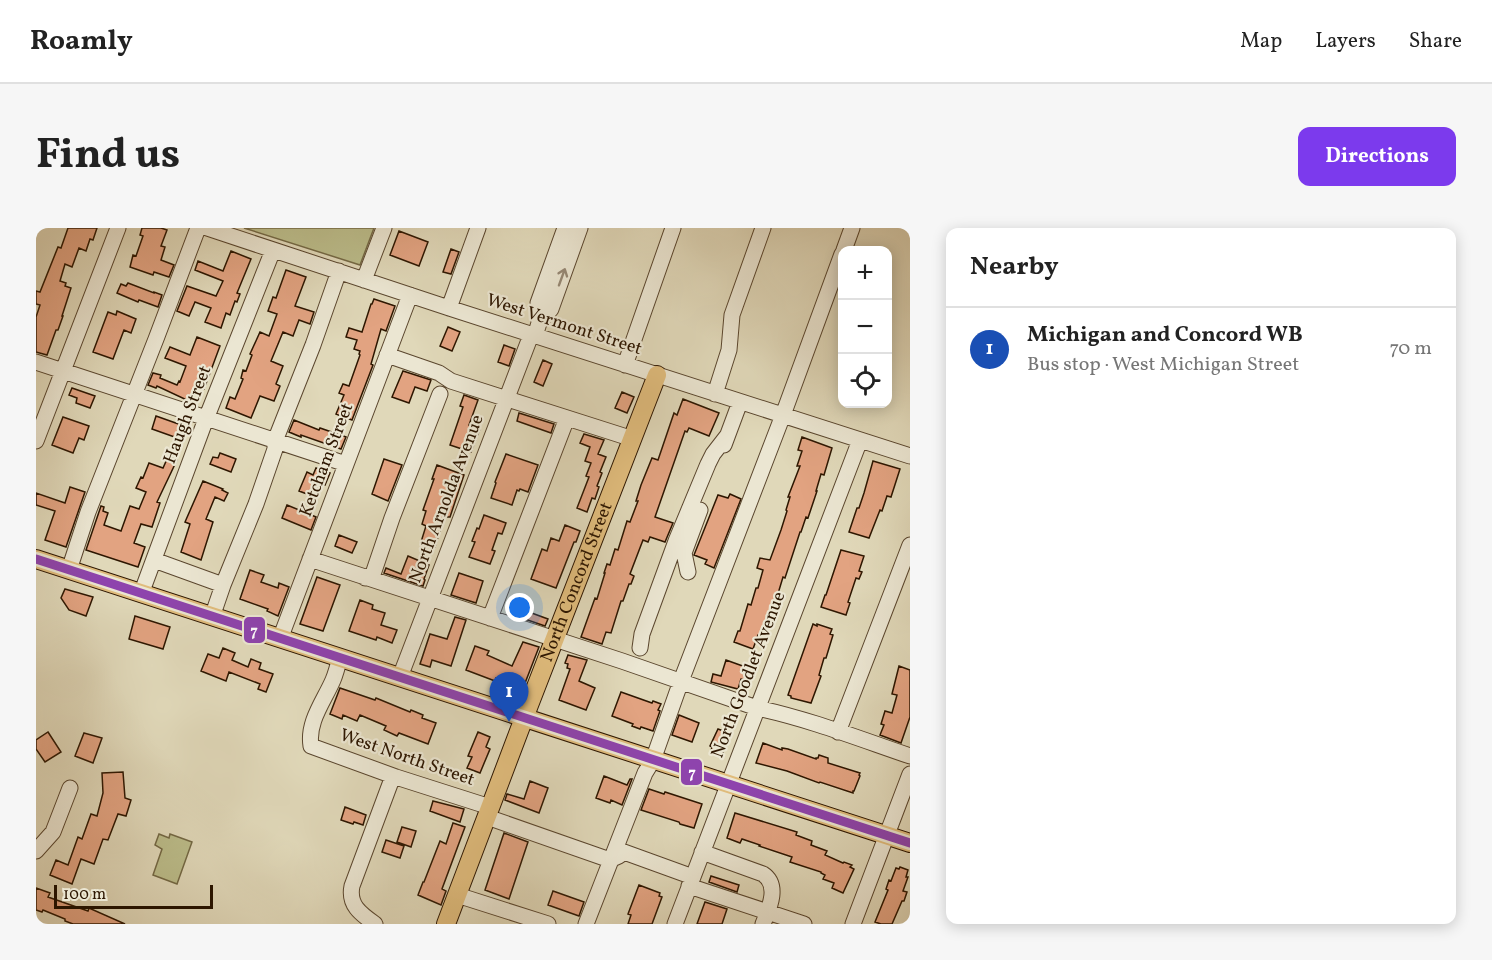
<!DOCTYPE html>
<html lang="en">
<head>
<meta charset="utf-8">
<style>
  body { margin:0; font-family:Vollkorn,serif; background:#f6f6f6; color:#222 }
  .controls { position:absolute; right:18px; top:18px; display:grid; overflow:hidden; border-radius:12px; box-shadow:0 3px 15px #0003 }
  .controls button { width:54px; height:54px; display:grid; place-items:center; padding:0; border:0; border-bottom:2px solid #e0e0e0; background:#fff; color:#222; font:30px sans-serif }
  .scale { position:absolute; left:18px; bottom:15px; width:159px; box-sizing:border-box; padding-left:6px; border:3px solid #2d1600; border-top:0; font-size:16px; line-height:21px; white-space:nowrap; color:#2d1600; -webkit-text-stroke:4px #ebe6d2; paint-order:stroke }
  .you { position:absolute; left:484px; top:380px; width:21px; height:21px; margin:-15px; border:4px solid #fff; border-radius:50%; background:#1a73e8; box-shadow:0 0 0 9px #1a73e833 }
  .badge { display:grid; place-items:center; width:39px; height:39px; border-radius:50%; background:#7c3aed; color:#fff; font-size:20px; font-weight:700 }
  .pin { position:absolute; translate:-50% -50px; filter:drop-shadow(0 2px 3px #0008) }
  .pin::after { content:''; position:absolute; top:32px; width:21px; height:18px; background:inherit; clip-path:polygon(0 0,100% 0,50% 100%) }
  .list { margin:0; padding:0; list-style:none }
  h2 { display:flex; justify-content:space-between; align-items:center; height:78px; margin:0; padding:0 24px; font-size:26px }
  h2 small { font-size:20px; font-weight:400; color:#767676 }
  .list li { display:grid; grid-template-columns:39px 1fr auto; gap:18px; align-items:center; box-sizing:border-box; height:84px; padding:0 24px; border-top:2px solid #e0e0e0 }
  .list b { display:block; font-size:22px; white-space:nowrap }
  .list p { margin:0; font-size:20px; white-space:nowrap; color:#767676 }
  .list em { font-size:20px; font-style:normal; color:#767676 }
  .icon { flex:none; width:33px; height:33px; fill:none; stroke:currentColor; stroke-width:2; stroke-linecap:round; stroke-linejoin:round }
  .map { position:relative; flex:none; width:874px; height:696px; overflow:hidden; border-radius:12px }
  header { display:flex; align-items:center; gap:36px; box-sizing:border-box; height:84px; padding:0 30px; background:#fff; border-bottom:2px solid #e0e0e0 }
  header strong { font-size:28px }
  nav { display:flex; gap:33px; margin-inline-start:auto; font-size:21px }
  .intro { display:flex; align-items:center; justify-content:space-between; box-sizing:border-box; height:144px; padding:0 36px }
  h1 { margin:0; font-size:42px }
  .button { padding:15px 27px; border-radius:12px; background:#7c3aed; color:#fff; font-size:21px; font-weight:700 }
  main { display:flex; gap:36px; padding:0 36px }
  aside { flex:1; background:#fff; border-radius:12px; box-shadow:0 3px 15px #0003 }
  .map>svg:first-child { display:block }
  .green { fill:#bbbc8a; stroke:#746945; stroke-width:1.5 }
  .building { fill:#e2a381; stroke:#2d1600; stroke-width:1.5 }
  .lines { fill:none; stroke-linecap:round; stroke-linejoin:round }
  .minor-casing { stroke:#5a462e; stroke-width:17 }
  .major-casing { stroke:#2d1600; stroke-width:20 }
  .minor { stroke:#ebe6d2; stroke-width:15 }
  .major { stroke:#e0bc7c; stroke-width:18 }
  .bus-1-casing { stroke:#ebe6d2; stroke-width:14 }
  .bus-1 { stroke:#8e44ad; stroke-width:9 }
  .oneway { stroke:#968874 }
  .labels { text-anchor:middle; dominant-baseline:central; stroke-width:4.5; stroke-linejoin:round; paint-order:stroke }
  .street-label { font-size:18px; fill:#2d1600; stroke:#ebe6d2 }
  .line-badge { stroke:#ebe6d2; stroke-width:2 }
  .badge-label { font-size:16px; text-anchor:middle; font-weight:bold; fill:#fff }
</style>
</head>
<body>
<header>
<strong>Roamly</strong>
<nav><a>Map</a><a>Layers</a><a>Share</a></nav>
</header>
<div class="intro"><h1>Find us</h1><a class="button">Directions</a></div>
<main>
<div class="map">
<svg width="874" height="696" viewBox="0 0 874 696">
  <rect width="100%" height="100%" fill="#e0d8b9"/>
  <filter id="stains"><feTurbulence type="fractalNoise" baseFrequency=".00333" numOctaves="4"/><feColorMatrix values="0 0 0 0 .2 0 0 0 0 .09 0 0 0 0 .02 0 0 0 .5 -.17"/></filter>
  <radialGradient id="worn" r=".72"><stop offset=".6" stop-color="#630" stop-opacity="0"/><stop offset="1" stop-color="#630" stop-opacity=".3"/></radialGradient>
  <!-- green -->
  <path class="green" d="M208,0H338L324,37Z
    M123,606L133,610L134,606L156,614L141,656L117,647L126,621L119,617Z"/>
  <!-- building -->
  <path class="building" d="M32,0H61L57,12L54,11L50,23L43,20L36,39L29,36L24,53L30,55L29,58L35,60L26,88H27L22,102H20L11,127L0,124V89L4,77L0,76V63L4,64L22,19L25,20Z
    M106,0H125L131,2L125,18L129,19L125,32L138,37L133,49L118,44L117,47L94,39L97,27L100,28L107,8L104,7Z
    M363,3L392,14L383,38L354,27Z
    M415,21L423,24L415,46L407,44Z
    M195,23L215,31L201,65L204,66L201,74L199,73L194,87L190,85L185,100L169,94L175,80L159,74L153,88L141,83L151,58L180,68L187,53L159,42L162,33L187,43Z
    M250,42L270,49L259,78L278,84L274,96L263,92L257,108L247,104L235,133L247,138L240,156L244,158L238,173L224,168L215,190L190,180L194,169L199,171L207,151L205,150L207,142L210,143L216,127L214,126L224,104L233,108L241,86L232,83L237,69L240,70Z
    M92,55L118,65V64L126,67L122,79L103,72L102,74L81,65L85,56L90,58Z
    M338,71L359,78L350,103L345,101L335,136L337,137L316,192L300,186L308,167L303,165L307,156L313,158L324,127L323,126L324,123L318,121L321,112L310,109L313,100L326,104L335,76H336Z
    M81,83L100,91L95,105L88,102L77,131L57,124L72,84L80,87Z
    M412,99L424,104L416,123L404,118Z
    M161,109L184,118L168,161L162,158L155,174L121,158L120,160L112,157L117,145L125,147L124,150L141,157L143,153L144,154L150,138L129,130L134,119L154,127Z
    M468,117L479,121L473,138L462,134Z
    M507,132L516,136L507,158L498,154Z
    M367,143L395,152L391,163L379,159L373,175L356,169Z
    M36,160L59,168L54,180L40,175L41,170L33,167Z
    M586,164L598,169L591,185L579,180Z
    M428,167L442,172L433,197L444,201L435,224L414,217L427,179L424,178Z
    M647,171L683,185L673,208L653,200L651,204L649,203L619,289L637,295L629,314L614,309L612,314L607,312L594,346L598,348L595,356H593L587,373H585L575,405L570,404L566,416L545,409L559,370L561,371L569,345H568L571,336L574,337L579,321L582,322L591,293L594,294L602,273H600L605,257L616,230L622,232L638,185L641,187Z
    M483,185L518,196L515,205L481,193Z
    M120,188L151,199L147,212L116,201Z
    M27,189L53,198L48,212L43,210L37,225L16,217Z
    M258,192L283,202L284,200L310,209L305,221L265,207V209L253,204Z
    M548,206L568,212L562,226L570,229L564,244L566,245L561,258L563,259L559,271L556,270L551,284L541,280L553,249L550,248L555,235L549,233L554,219L544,215Z
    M766,209L796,220L788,247L785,246L780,263H781L772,290L770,289L765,304H764L749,350L747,349L738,379H737L732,393H731L726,407H722L717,421L698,414L702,403H704L712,376L715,377L720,360H722L727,342L721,340L724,330L734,332L745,302L751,283L750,282L754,269H752L764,238H761L766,223L762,222Z
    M184,225L200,231L195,244L174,236L177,229L182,230Z
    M470,226L502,237L492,264L484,261L483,263L481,262L476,277L455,270L460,255L459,254Z
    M132,229L141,232L121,274L124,275L116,299L105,296L98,315L109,319L102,339L50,322L65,278L68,279L67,283L72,285L68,297L85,303L94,278L103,281L110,264L100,260L105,249L107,250L113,235L127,240Z
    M348,231L366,237L352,273L336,266Z
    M837,233L864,241L855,269L851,268L846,283L844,282L833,310L813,304L821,280H823L828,265Z
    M401,237L428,247L414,289H408L399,319L385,314L390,298L386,296L390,283L387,282L398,251H396Z
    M280,240L294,245L289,257L284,255L279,269L263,263L271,244L277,247Z
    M167,253L187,261L186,262L192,265L188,273L179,269L170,291L177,294L165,332L145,324L154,296L149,294Z
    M34,259L49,264L30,319L9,312L19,283L0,277V265L29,275Z
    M694,266L705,271L678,340L669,336L671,332L658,327L682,267L692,270Z
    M251,277L280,289L275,302L246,290Z
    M448,287L470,295L466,306L462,305L456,322L459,323L454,336L433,329L439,314L436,313L441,300L443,301Z
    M529,297L544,303L540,314H538L520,360L495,351L506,321L511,323L515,310L523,313Z
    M303,307L321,314L316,325L299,318Z
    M805,322L828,328L823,343L826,344L823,351L820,350L812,374L814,375L810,387L785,379L789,367H790Z
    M372,328L393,337L388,351L389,352L387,358L348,345L350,340L365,346Z
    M214,342L228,347L225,354L242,360L243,355L253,359L242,388L231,383L232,381L204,371Z
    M423,345L447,353L440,375L415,367Z
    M281,349L304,357L287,403L264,396Z
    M29,361L57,369L50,388L33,382L25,370Z
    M324,372L337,377L336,381L349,385L345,397L361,402L356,415L341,409L340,412L313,403Z
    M482,380L512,391L509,398L480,388Z
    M99,388L134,399L127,421L93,411Z
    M419,389L430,392L415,438L396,432L394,439L384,436L394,406L411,411Z
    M777,396L781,398V396L796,401L794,406L797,407L790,430H788L783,447L785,448L775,475L755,470V468L752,467Z
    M487,414L503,419L484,468L475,465L477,456L460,450L459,453L430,442L439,418L453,423L451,427L476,438Z
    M187,420L199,425L196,432L212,439L215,431L225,435L223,441L237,446L230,464L222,461L224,456L193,444L190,453L165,443L172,426L183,430Z
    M532,427L551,432L543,453L559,460L550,482L523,472L534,441L531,440L532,436L529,435Z
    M690,432L715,441L711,452L705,451L702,461L675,454L677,446L685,448Z
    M863,438L874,442V489L865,515L844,507L848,497L845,496L849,483L856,485L861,467L856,466Z
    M304,460L339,472L340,470L374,484L375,482L387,487L386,490L400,495L392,516L363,505L361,508L348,502L350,498L324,487L321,493L307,487L306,491L294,486Z
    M585,464L616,475L617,473L625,476L622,482L624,483L617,503L605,499L604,501L596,498L597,496L576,488Z
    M643,487L663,495L656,514L636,507Z
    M682,501L693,505V507L686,527L675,523L676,519L674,518Z
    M12,504L25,524L9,534L0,521V512Z
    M442,504L454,509L450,519L454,521L444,545L431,540L436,529L432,528Z
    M48,505L66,510L57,535L39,528Z
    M727,515L746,522V520L752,521L780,531V530H782L783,527L792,530V535L824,545L823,547L824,548L818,563H817V565L784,554L783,555L751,543L720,535Z
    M87,544L89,570L95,572L90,588L82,586L72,612L67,611L58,636L45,631L36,656L14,647L20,632L32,637L42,609L46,611L55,586L61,588L67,565L66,545Z
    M568,548L591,557L594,551H596L586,577L575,572L574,575L560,570Z
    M494,553L512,560L503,585L469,572L471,566L488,571Z
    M613,561L628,566L629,564L666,576L658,600L644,596L643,594L605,582Z
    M397,573L428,581L424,594L394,583Z
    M309,579L330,587L327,597L318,594L317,596L305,592Z
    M699,585L761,604L760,607L776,613L775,617L791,623L789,627L807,635L808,634L816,637L814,639L818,641L807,665L796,660L798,655L787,651L789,647L785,645V644L754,634L756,629L723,618L724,617L706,611L704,615L691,610Z
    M417,595L429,599L406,661L410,663L405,677L382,667L387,654H388L404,613L410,616Z
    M366,599L380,603L375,619L361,614Z
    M468,605L492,614L473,671L449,662Z
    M350,612L368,618L364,630L346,624Z
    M864,639L872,642L870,649H872L867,663L871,664L868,673H866L856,696H845L839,694L852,662L850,661L853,652L855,653L860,640L863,641Z
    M675,648L703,657L701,664L673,654Z
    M603,657L624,665L623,668L626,669L616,696H592L595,687L592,686Z
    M0,660L14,665L12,669L52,683L53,680L89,696H37L29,693V691L7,682L6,684L0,682Z
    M517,663L548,674L543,688L512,677Z
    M669,674L691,681L686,696H661Z"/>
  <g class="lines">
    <!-- minor casing -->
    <g class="minor-casing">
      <path id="minor" d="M171,0L413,80L874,228
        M808,22L816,0
        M328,52L348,0
        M413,80L442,0
        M503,95L502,75L529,0
        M499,108L503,95L515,81L544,0
        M351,127L403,145L415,153L597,211
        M0,134L310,236
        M589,137L637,0
        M679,166L693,122L696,87L727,0
        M0,213L82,0
        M688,217L704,174
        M274,331L586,433L721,480C773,491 824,511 874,528
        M118,332L187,357
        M33,342L52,284L120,111L162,0
        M652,344L648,325L664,282
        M329,350L337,346L356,290L404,166
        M105,366L168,196L237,22
        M176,389L187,357L220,276L239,221V213L277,117L303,43
        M454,390L531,190
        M244,411L374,67
        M604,420L606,406L640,313L672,236L677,226L691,208
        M304,429C302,437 300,445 297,452C288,473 271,494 275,518L360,549L454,579
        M364,449L495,107
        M802,504L874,317
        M451,589L574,632L583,628
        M0,623L17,604L34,560
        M588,624L657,649
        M666,624L727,646C744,657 733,681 727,696
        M653,658L768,696
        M421,667L512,696
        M339,696C325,686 312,677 316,658L357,548
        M550,696L609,545L617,532L645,453L747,187L806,26
        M639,696L824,212
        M817,696L874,546"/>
    </g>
    <!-- major casing -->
    <g class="major-casing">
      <g id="major">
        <path d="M0,331L874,615"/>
        <path id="s1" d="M410,696L488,490L621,147"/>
      </g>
    </g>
    <!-- minor -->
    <use href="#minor" class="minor"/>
    <!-- major -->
    <use href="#major" class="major"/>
    <!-- bus-1 casing -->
    <g class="bus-1-casing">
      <path id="bus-1" d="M0,331L874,615"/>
    </g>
    <!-- bus-1 -->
    <use href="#bus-1" class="bus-1"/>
  </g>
  <!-- one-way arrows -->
  <defs><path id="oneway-shaft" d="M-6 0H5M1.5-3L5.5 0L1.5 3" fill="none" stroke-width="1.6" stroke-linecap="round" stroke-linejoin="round" transform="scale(1.5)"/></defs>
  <use class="oneway" href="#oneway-shaft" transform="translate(526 49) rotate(-70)"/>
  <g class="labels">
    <!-- street labels -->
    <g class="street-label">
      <text transform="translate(528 97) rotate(18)">West Vermont Street</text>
      <text transform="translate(152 187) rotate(-69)">Haugh Street</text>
      <text transform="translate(291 232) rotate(-69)">Ketcham Street</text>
      <text transform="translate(411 271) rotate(-69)">North Arnolda Avenue</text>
      <text stroke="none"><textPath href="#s1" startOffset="366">North Concord Street</textPath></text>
      <text transform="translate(713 447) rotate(-69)">North Goodlet Avenue</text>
      <text transform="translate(371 530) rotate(19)">West North Street</text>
    </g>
  </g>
  <g class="line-badge">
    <rect x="207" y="388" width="23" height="28" rx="6" fill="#8e44ad"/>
    <rect x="644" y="530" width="23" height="28" rx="6" fill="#8e44ad"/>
  </g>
  <g class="badge-label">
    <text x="218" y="408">7</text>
    <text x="656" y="550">7</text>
  </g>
  <rect width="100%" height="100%" filter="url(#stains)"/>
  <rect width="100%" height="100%" fill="url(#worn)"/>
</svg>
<div class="controls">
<button>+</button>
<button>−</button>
<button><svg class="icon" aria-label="locate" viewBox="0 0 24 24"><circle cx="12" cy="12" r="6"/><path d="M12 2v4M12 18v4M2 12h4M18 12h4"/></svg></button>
</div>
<div class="scale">100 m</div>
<div class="you"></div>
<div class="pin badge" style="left:473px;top:494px;background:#1a4fb4">1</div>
</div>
<aside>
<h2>Nearby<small></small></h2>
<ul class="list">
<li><span class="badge" style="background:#1a4fb4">1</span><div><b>Michigan and Concord WB</b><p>Bus stop · West Michigan Street</p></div><em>70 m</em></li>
</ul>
</aside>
</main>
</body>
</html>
